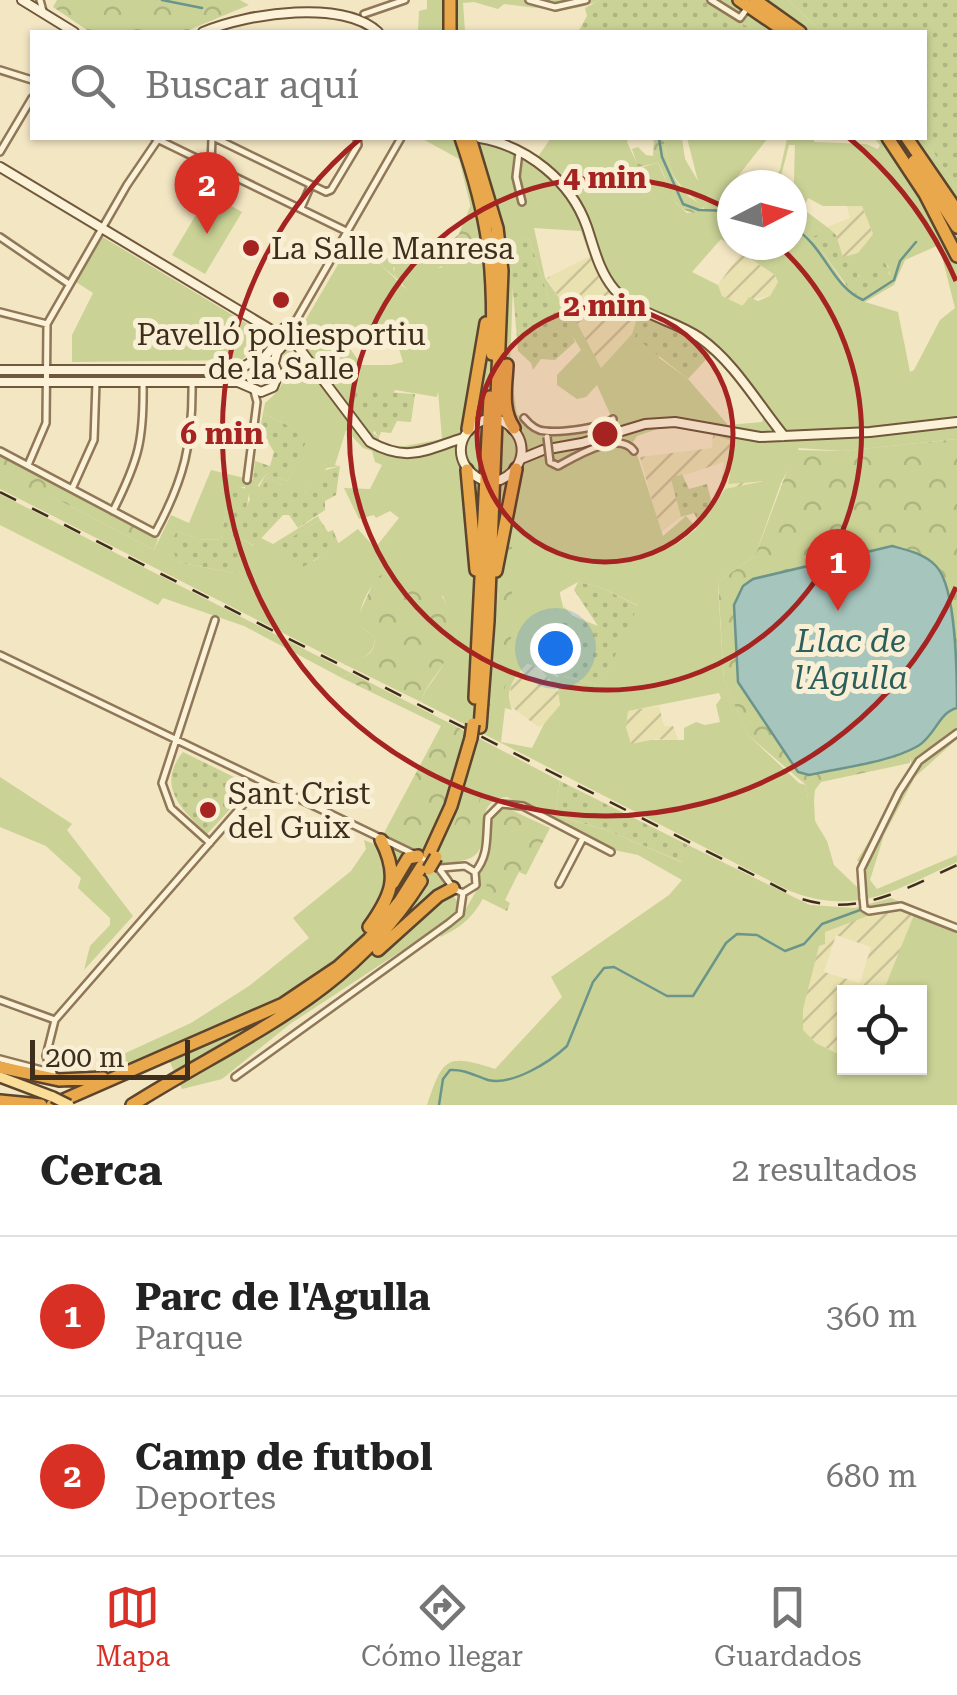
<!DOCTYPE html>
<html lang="es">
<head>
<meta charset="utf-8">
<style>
  body { margin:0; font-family:"Roboto Serif",serif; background:#f6f6f6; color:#222 }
  .controls { position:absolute; right:30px; bottom:30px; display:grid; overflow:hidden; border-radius:0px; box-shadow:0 2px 8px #0004 }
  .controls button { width:90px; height:90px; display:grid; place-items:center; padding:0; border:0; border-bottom:2px solid #e0e0e0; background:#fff; color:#222; font:50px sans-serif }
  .compass { position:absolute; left:717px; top:170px; width:90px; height:90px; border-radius:50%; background:#fff; box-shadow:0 2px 8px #0004; rotate:84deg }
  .scale { position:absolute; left:30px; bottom:25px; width:160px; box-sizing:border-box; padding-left:10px; border:5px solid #3e2e1d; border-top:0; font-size:28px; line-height:35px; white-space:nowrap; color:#3e2e1d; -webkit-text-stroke:8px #f9efd4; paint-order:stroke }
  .you { position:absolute; left:555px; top:648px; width:35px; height:35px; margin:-25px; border:8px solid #fff; border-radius:50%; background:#1a73e8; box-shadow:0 0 0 15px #1a73e833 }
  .badge { display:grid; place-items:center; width:65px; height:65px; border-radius:50%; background:#d93025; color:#fff; font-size:32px; font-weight:700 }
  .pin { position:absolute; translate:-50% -82px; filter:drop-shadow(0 2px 5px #0008) }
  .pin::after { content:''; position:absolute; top:52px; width:35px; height:30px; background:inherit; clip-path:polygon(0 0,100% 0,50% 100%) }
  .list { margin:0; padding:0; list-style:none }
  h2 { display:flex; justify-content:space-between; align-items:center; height:130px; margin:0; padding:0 40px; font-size:42px }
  h2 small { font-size:32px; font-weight:400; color:#767676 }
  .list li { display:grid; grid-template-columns:65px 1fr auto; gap:30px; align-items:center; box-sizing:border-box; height:160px; padding:0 40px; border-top:2px solid #e0e0e0 }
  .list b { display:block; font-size:38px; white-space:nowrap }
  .list p { margin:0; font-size:32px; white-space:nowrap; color:#767676 }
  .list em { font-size:32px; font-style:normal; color:#767676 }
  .icon { flex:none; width:55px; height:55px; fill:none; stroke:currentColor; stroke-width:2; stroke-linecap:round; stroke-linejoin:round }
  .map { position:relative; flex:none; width:957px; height:1105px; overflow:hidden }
  .search { position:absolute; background:#fff; box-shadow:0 2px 8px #0004; left:30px; right:30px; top:30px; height:110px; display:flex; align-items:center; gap:25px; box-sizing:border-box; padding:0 35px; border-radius:0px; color:#767676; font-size:38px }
  .sheet { height:450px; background:#fff }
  nav { display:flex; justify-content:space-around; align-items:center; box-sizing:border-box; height:140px; border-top:2px solid #e0e0e0; background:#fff; font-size:28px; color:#767676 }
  nav a { display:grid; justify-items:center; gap:5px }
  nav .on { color:#d93025 }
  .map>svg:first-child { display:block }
  .farmland { fill:url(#farmland-furrows); fill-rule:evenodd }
  .grass { fill:#cad296; fill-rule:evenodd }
  .forest { fill:url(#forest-crowns) }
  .garden { fill:url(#garden-dots) }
  .water { fill:#a6c5bd; stroke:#6b958b; stroke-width:2.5 }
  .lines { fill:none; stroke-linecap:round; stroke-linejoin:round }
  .stream { stroke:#6b958b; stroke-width:2.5 }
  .street-casing { stroke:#8f7758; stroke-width:10 }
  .secondary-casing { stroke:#71573b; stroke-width:12 }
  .primary-casing { stroke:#5d442c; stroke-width:14 }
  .highway-casing { stroke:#5d442c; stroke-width:16 }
  .street { stroke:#fcf2d8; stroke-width:5 }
  .secondary { stroke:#fcf2d8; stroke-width:8 }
  .primary { stroke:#f9dd98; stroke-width:9 }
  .highway { stroke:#eaa84c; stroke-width:11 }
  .rail { stroke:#3e2e1d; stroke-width:2.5; stroke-dasharray:18 18; stroke-linecap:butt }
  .street-bridge-casing { stroke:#8f7758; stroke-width:10; stroke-linecap:butt }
  .primary-bridge-casing { stroke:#5d442c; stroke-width:14; stroke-linecap:butt }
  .highway-bridge-casing { stroke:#5d442c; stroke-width:16; stroke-linecap:butt }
  .street-bridge { stroke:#fcf2d8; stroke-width:5 }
  .primary-bridge { stroke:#f9dd98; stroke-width:9 }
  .highway-bridge { stroke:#eaa84c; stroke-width:11 }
  .ring { fill:none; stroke:#a52321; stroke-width:5 }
  .poi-dot { fill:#a52321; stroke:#f9efd4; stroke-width:4 }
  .labels { text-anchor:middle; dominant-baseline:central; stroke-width:10; stroke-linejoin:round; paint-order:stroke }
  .poi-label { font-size:30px; fill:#3e2e1d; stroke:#f9efd4; text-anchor:start }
  .water-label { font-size:32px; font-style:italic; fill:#2b5f5d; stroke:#f9efd4 }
  .centre { fill:#a52321; stroke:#f9efd4; stroke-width:5 }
  .ring-label { font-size:30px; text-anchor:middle; font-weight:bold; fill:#a52321; stroke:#f9efd4; stroke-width:10; stroke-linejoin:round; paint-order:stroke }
</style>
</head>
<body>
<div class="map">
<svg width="957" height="1105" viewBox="0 0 957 1105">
  <defs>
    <pattern id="farmland-furrows" width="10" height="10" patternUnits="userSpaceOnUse" patternTransform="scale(2.5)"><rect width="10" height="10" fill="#e9e1b0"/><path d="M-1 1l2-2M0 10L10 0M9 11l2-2" fill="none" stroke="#c9c197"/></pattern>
    <pattern id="forest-crowns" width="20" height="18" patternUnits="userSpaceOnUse" patternTransform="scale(2.5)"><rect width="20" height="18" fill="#cad296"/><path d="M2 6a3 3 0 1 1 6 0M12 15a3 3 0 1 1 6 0" fill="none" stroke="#afb581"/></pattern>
    <pattern id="garden-dots" width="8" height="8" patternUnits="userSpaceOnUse" patternTransform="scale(2.5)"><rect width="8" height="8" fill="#cad296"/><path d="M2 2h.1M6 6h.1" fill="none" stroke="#afb581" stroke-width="1.8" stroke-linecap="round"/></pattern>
  </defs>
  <rect width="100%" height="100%" fill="#f3e6c3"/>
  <!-- farmland -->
  <path class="farmland" d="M847,206H862L873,234L858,253L843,258L836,235L827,227L850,218Z
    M741,253L775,275L778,282L770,296L753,299L743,306L722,296L718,285Z
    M590,256L604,284L617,299L639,312L632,334L601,368L547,278Z
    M713,435L736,442L732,447L728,483L765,480V483L725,489L721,484L724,462L672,479L681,517L661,532L640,457L712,448Z
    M526,663L534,665L551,680L561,696L559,706L542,726H537L509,705L511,684Z
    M659,706L664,726H673L679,741L657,739L631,745L626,725L628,711Z
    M883,910H901L915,915L883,992H844V1044L836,1053L816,1043L803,1030L802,1009L819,945L825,932L835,925ZM836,935L871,947L860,983L824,972Z"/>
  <!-- grass -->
  <path class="grass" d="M427,0H600C570,15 537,8 504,4L498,9L474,2L463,3L465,32H418L419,11L427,9Z
    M707,0H788L822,32H758L743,24L736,28L732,26L735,23Z
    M421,138H498L537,158L551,138H629L627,142L639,168L658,163L676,203L687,213L703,211L704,208C678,184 668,177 664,138H682L685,159L698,181L687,138H768L731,185L732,245H792L795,145H789L779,184L783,185H769L780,170L787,139L784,138H814V142L866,144L878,149L880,145L874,138H924L957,188V439L842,451L799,448L781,483L755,556L718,582V588L724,680L748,735L799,783L806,785L808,799L814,801L815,821L827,841L834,865L857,887L860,863L857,860C878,830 890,795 912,765L910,757L957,728V739L915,777L884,835L870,880L877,889L957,855V862C897,889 857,917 790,891L421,702C426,685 439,676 445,660C452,643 450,612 443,596L409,592L384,573C370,583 356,611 360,626L375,637C374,659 360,657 344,664L0,489V464C22,480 23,493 53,497L154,550L171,515L189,523L211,470L253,480L259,487L266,474L288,481L305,442L289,426L263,413L265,403C298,375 274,377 285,350L299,353L306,347L302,343L299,331L353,239L387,258L381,265L407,290L394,273L395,265L414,261L441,268C453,256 467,247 477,233L459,159ZM808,198L823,206H862L873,234L858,253L851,255L855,273L862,278L869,277L888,265L890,274L845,285L813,238L831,230L803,209ZM534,228L581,231C594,270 604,291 639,312L632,334L601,368L578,325L545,278ZM529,238L548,296L581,350L557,375V385L577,399L586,397L597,385L611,416L600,423L538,428L525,416L522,419L517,414L510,368L513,282L509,244ZM721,239L775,275L778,282L770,296L758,301L749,297L743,306L722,296L718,285L692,272ZM939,245L955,308L940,320L914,370L910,372L898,312L865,302L894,285L905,260ZM364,329L377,342H397L403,362L391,365H362L345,342ZM712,353L764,417L762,422L728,425L688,379L658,357ZM395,390L437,397L438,391L442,439L400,447L379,441V437L373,433ZM666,426L699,430L735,442L728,484L765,481L725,489L696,529L673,547L696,527L686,516L663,536L633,442L637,436ZM346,430L363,448L372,451L375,462L382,465L370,489L344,488L359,519L374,515L376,518L390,511L399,518L375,548L358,529L314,561L287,560L277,547L320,520L318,516L273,544L261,538L253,546L241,538L268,477L294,493H304L327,468L340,466L335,465ZM240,487H245L250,499L235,532L239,574L177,562V531L198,539L221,540L229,491ZM503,547H512L508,672L494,645ZM578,582L600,587L637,605L601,686L563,676L560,678L539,668L558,688L560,705L544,724L532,748L501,742L505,708L512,710C498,676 538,661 552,637C557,629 564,616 563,607C562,601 560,597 560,592ZM719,693L721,698L716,705L720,722L705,725L696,722L684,728V740H651L631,744L626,727L628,711Z
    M209,193L242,212L205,274L172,255Z
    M101,236L271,338L264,350L249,353L242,360L72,362V335L93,293L76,282Z
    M0,494L351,673L342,678L244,626L163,598L158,605L0,525Z
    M467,732L560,781L556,807L561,817L609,831L681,862L688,845L810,905L854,908L891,898L957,926V1105H427C443,1058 446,1053 495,1069L562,997L551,977L669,895L682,880L638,855L614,850L507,797C468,802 494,842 474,856C468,860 456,862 449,864L443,882L460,905L450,919L290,1024L222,1079L182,1089L165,1051C140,1061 86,1089 61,1074C83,1073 104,1074 119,1056L191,1023L249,986L309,938L293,918L351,871L366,849L364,840L379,846L385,831L424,851ZM883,910H901L914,915L883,992H920V1068H844V1044L836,1053L816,1043L803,1030V1009L819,946L825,944V932Z
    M0,777L72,824L67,830L133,916L84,970L90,946L110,925V918L78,888L81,878L46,846L0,827Z
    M505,807C503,843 495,892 468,919C460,927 450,932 441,937L440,935L460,919L479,886L480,871L491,843L492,816Z"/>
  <!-- forest -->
  <path class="forest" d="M57,0H240L249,5L184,32H90L53,7Z
    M654,138H664C666,165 676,193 703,205L702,214C668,212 673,188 658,163L638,167L632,149L638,147L646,155L653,156Z
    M472,202L477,233L475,240L473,239C465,251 453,253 445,266C425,271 417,256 393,268L395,275L410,290L381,265L387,258L394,262L435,256L459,234Z
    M957,439V728L921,753L910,757V763L821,782L815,790L814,801L808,800L806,785L748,735L732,699L724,680L718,582L755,556L795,450L842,451Z
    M0,455L158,539L154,550L53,497L32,496L0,464Z
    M509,546L512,547C512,576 514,667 504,690C500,698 495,702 488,707L503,547Z
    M384,573L409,592L421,584L436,587C451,606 457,636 446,659C438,675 426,684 421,702L344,664C360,656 375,660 375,637L360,626L357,619L375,579Z
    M351,673L467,732L450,796L425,852L385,831L441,726L342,678Z
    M478,760C496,791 465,831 450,856H443Z
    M505,807L550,828L526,875L519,872L505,900L510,903L507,911L481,898L497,860Z"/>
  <!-- garden -->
  <path class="garden" d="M600,0H707L736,21L733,27L743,24L758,32H578L587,16L585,8Z
    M788,0H957V188L924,138V32H822Z
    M831,230L836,235L843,257L851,255L858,276C870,280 879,271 883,261L890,270L887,278L865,295L852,293L812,237Z
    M529,238L548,296L567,323L575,342L555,360L541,359L533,370L531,363L518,351L509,243Z
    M641,316L684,333L712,353L688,379L635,337Z
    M354,390L415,394L411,422L397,421L391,433L381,432L379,437L355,405Z
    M263,413L289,426L306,442L288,481L266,474L256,488L253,480L255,461L270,466L274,452L268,442L258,441Z
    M340,466L336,495L325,501V510L298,528L289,515H283L254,546L241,538L240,530L268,477L293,492L296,490L304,493L323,471Z
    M682,474L689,489L707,484L713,508L700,525L694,513L681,517L671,479Z
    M240,487L247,489C253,507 235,523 235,542L251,551L239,574L177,562L171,542L177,531L198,539L221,540L229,490Z
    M320,520L328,532L333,530L339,545L295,572L276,547Z
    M578,582L600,587L638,606L601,686L564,676L559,679L558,675L526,663L551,641L564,607L573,616L598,626L574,590Z
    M183,752L248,784L247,791L207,834C183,810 155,787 183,752Z
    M560,781L688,845L682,862L609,831L559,816L556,807Z"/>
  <!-- water -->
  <path class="water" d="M892,546C907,550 925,554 936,566C957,588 957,676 957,708C939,712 935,736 918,746C888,763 843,767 809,775L798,772L738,682L734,605L743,586L753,579Z"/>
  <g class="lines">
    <!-- stream -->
    <path class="stream" d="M162,0L202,8
      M659,138L662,157L683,204L699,210L732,211
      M792,227C824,244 831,286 863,300L894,280L900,261L916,242
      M439,1105L443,1079L450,1070C465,1069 475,1076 488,1080C512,1086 550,1062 567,1046L593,982L604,968L614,967L667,996H693L726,943L737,934L757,935L785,951L804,944L822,924L860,910L861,905"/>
    <!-- street casing -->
    <g class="street-casing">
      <path id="street" d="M40,0L43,11
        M529,0L555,7L586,0
        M711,0L740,18L746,10
        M364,14L405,0
        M0,70L32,80
        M155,138L346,231
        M215,138L326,192L331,190L358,145L357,138
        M0,152L32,98
        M519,152L516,177L522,202
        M211,164L212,138
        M301,208L311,185
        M0,237L69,284
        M0,312L47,324
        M291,329L401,138
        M524,418C529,424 536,431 545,431C561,433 601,428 613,419
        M0,451L155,533C184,480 193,443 192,382
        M550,462L558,466C576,456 619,430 634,451
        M28,465L46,423L47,324L127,185L159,138
        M247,480L257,402L254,391
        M72,489L94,440L96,382
        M113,511C139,459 144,440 143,382
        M0,655L418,856L438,867L454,889L463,893
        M210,843L171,808L162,783L215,620
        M441,868L465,866L475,872
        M475,872C489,855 486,838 488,817L501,804L523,806L611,852
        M559,884L583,838
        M463,893L476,885L475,872
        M863,898L861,869L899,792L919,761L957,733
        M864,908L869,911L901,906L957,928
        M0,1000L55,1020
        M0,1059L53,1073
        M52,1073L46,1056L55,1020L262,783
        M235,1077L449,923L460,914L463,893"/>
    </g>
    <!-- secondary casing -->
    <g class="secondary-casing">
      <path id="secondary" d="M22,0L74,32
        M203,32C250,12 344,0 378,32
        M480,138C527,146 571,181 587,227C594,248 599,271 614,289C636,315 673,319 700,338C735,363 757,403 784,436
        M0,167L278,334
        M278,334L284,328L292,330L299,348L370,442C408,463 425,450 463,438
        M264,358L276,343L278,334
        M274,363L277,352L284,344
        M0,370H238L260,357L273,362L278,374L273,387L261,392L238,382H0
        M521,459L543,450L582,443L645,424L675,422L760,437L870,432L957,422
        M482,480C453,466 454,432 484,420
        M500,480C528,468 529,435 502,421"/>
    </g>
    <!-- primary casing -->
    <g class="primary-casing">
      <path id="primary" d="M0,1077L53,1097"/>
    </g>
    <!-- highway casing -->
    <g class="highway-casing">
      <path id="highway" d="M739,0L786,32
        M755,0L800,32
        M450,32V0
        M461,138C489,219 495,267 492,354
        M470,138L497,228L502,271L488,621L480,727
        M888,138L925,194L957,256
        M907,138L957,211
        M914,161L957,227
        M507,365C506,387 501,409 514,428
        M468,429L486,323
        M467,470L476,570
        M496,571L516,469
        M475,698L490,397
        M429,854L451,806L471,738
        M393,883L408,858L418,856
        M369,927C391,896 400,877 381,840
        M378,950L438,896L453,888
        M0,1067L59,1080L103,1078
        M0,1101L41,1105
        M52,1105L283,1004L338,967L369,939L400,901L422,866
        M132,1105C243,1035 348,997 421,881"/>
    </g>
    <!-- street -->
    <use href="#street" class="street"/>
    <!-- secondary -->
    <use href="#secondary" class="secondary"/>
    <!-- primary -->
    <use href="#primary" class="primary"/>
    <!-- highway -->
    <use href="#highway" class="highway"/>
    <!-- rail -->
    <path class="rail" d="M0,492L799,898C857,918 905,889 957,865"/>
    <!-- street-bridge casing -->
    <g class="street-bridge-casing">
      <path id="street-bridge" d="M547,437L550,462
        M863,898L864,908"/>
    </g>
    <!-- primary-bridge casing -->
    <g class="primary-bridge-casing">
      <path id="primary-bridge" d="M53,1097L69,1105"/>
    </g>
    <!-- highway-bridge casing -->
    <g class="highway-bridge-casing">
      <path id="highway-bridge" d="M471,738L473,724
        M429,869L436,857"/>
    </g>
    <!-- street-bridge -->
    <use href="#street-bridge" class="street-bridge"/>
    <!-- primary-bridge -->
    <use href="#primary-bridge" class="primary-bridge"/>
    <!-- highway-bridge -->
    <use href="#highway-bridge" class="highway-bridge"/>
  </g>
  <!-- distance rings -->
  <circle cx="605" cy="434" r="128" fill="#a52321" fill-opacity=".12"/>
  <g class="ring">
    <circle cx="605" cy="434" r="128"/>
    <path d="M778 245A256 256 0 1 1 731 211"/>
    <path d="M956 587A383 383 0 1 1 361 138M849 138A383 383 0 0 1 956 281"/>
  </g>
  <!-- markers -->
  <g class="poi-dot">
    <circle cx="251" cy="248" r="10"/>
    <circle cx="281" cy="300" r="10"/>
    <circle cx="208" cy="810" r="10"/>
  </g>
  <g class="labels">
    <!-- poi labels -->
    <g class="poi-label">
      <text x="271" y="248">La Salle Manresa</text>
      <text x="281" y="334" text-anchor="middle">Pavelló poliesportiu<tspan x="281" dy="34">de la Salle</tspan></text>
      <text x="228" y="793">Sant Crist<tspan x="228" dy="34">del Guix</tspan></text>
    </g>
    <!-- water labels -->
    <g class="water-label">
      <text x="851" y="641">Llac de<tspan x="851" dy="37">l'Agulla</tspan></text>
    </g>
  </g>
  <circle cx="605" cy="434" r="15" class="centre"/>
  <g class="ring-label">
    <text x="605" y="188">4 min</text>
    <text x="605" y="316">2 min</text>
    <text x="222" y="444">6 min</text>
  </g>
</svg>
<div class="controls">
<button><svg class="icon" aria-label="locate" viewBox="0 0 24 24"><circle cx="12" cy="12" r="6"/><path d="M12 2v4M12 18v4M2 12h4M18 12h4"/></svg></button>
</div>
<svg class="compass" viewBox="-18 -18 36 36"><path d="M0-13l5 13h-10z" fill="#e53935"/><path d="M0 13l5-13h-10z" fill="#767676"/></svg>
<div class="scale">200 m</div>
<div class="you"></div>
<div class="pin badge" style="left:838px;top:611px">1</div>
<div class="pin badge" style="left:207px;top:234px">2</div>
<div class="search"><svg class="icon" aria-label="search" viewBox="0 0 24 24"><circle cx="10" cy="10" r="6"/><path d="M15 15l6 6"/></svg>Buscar aquí</div>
</div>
<section class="sheet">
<h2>Cerca<small>2 resultados</small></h2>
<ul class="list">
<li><span class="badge">1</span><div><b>Parc de l'Agulla</b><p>Parque</p></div><em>360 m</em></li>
<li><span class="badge">2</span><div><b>Camp de futbol</b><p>Deportes</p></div><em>680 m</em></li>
</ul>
</section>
<nav>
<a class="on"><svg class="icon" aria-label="map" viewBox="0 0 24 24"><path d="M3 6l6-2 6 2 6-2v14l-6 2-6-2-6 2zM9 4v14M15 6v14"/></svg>Mapa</a>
<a><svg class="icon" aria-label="directions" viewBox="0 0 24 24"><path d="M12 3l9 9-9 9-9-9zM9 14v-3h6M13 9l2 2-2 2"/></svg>Cómo llegar</a>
<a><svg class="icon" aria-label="saved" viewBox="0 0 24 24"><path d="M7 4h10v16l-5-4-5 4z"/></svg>Guardados</a>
</nav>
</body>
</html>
